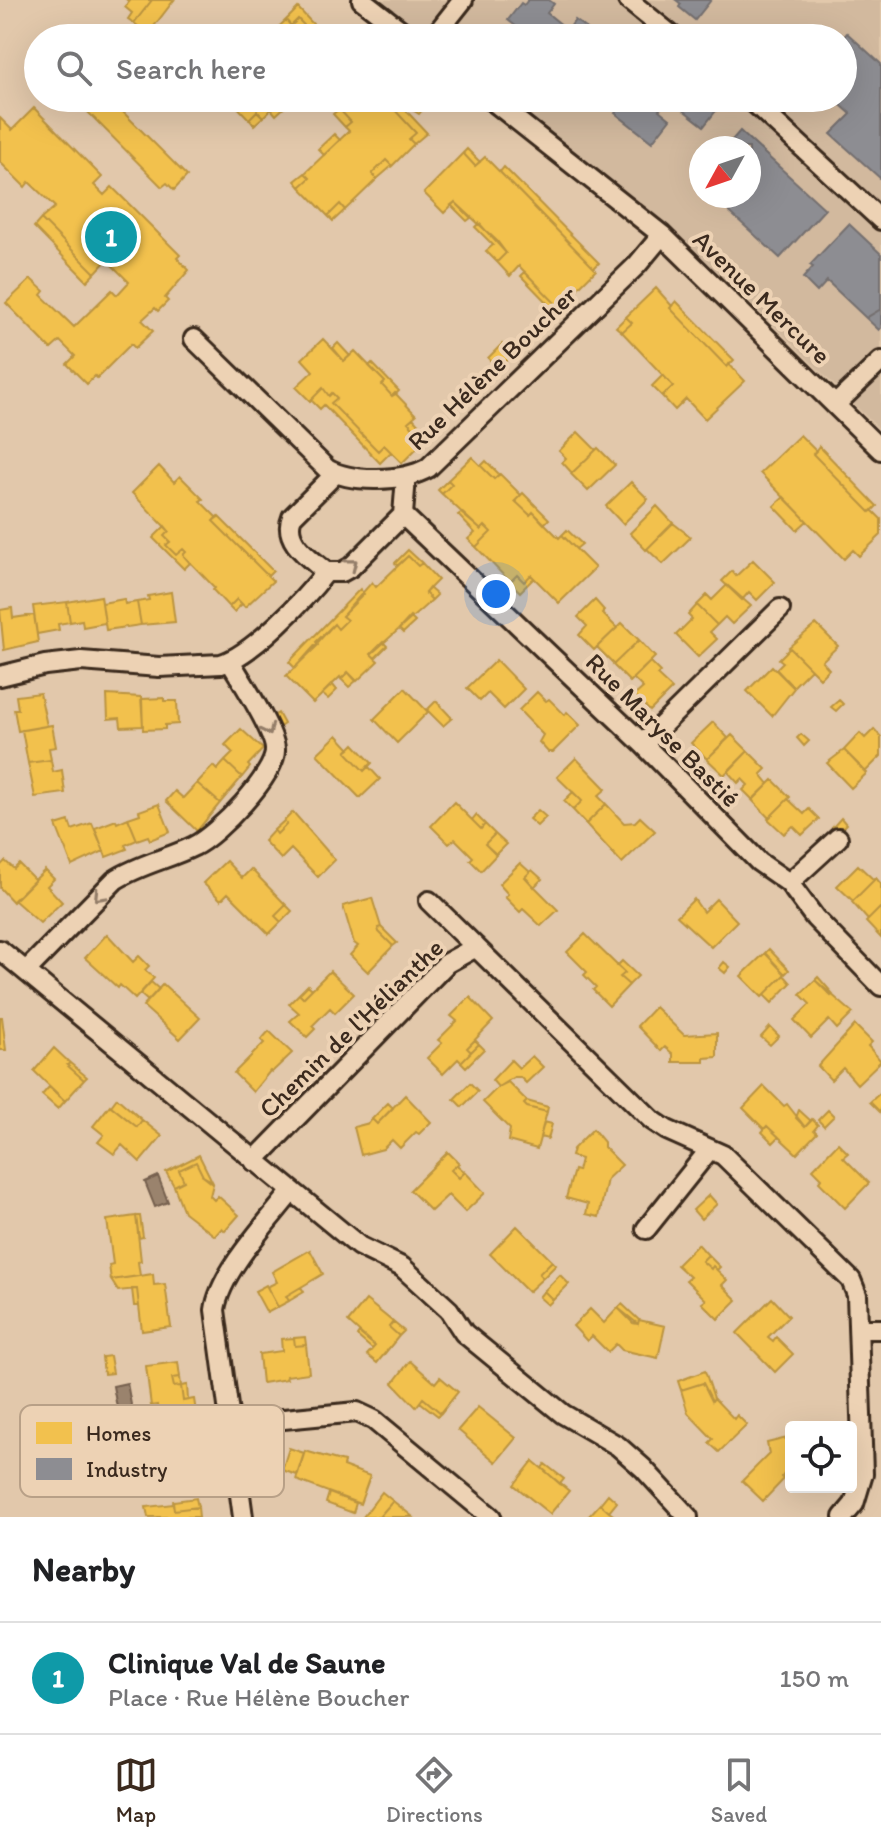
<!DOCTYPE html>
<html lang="en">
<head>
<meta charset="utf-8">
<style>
  body { margin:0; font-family:Itim,sans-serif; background:#f6f6f6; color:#202124 }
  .controls { position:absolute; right:24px; bottom:24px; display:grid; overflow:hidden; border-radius:8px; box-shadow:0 8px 32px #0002 }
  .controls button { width:72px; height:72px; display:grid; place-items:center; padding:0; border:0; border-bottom:2px solid #e0e0e0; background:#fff; color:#202124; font:40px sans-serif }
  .compass { position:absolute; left:689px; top:136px; width:72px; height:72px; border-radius:50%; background:#fff; box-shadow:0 8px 32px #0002; rotate:230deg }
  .you { position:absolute; left:496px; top:594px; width:28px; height:28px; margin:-20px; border:6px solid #fff; border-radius:50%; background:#1a73e8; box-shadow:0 0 0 12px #1a73e833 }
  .badge { display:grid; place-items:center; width:52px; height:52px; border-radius:50%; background:#3b2a1e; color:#fff; font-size:26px; font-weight:700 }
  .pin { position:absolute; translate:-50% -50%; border:4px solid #fff; box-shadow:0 2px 8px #0006 }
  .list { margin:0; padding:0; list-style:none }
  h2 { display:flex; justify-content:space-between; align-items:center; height:104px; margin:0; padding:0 32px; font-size:34px }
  h2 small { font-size:26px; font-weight:400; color:#757577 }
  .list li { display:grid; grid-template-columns:52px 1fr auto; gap:24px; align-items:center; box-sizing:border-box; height:112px; padding:0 32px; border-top:2px solid #e0e0e0 }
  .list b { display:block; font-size:30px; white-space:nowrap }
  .list p { margin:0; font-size:26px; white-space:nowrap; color:#757577 }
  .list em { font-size:26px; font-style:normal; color:#757577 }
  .icon { flex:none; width:44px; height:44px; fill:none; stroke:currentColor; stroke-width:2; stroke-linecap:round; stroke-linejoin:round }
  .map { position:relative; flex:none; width:881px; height:1517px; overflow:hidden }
  .search { position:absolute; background:#fff; box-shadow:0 8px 32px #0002; left:24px; right:24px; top:24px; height:88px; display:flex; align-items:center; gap:20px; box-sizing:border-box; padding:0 28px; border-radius:44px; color:#757577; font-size:30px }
  .sheet { height:216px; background:#fff }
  nav { display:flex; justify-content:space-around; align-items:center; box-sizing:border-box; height:112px; border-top:2px solid #e0e0e0; background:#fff; font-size:22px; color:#757577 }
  nav a { display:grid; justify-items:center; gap:4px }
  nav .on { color:#3b2a1e }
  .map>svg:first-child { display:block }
  .built { fill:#d2b99e; fill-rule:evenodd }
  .water { fill:#9a836d; stroke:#745f4d; stroke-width:2 }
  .homes { fill:#f2c14e; stroke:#bb9440; stroke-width:2 }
  .industry { fill:#8d8d92; stroke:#746f6f; stroke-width:2 }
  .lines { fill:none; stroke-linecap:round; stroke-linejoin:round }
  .minor-casing { stroke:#3b2a1e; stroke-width:24 }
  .minor { stroke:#edd2b4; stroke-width:18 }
  .oneway { stroke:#947e69 }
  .labels { text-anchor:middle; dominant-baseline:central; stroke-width:8; stroke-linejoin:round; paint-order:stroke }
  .street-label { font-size:26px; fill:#3b2a1e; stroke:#edd2b4 }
  .key { fill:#edd2b4; stroke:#b8a087; stroke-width:2 }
  .key-label { font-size:22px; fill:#3b2a1e }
</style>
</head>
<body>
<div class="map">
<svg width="881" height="1517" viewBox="0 0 881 1517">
  <rect width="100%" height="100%" fill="#e2c8ab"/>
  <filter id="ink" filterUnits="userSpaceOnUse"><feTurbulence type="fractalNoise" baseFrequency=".0125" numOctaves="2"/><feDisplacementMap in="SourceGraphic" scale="16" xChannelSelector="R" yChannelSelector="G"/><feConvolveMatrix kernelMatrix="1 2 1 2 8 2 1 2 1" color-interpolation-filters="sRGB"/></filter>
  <g filter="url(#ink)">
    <!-- built -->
    <path class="built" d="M378,0H881V431L768,320L658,220L506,98H843V38H427ZM701,148H749V196H701Z"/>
    <!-- water -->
    <path class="water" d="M158,1176L168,1202L155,1207L145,1182Z
      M127,1383L132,1410L118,1413L113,1386Z"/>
    <!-- homes -->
    <path class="homes" d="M127,0H152L134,23L128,19L132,13L125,7L129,2Z
      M152,0H174L148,34L134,23Z
      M298,8L326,38H316L298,19L291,26L286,20Z
      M298,19L316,38H267L286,20L291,26Z
      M74,98H109L187,176L174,190L167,183L162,187Z
      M229,98H283L263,117L257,111L249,119Z
      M283,98L291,101L276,115L271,109Z
      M329,98H394L399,103L393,108L416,133L409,139L414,144L392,166L386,160L372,174L377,179L345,210L340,204L328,216L300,187L310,178L305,173L349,131L345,127L351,122Z
      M420,98L431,99L419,114L411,109Z
      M399,103L427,133L414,144L409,139L416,133L393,108Z
      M34,108L102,177L94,185L104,195L112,187L180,255L177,258L189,270L165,298L168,301L158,311L155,308L142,320L153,331L135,348L131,344L97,378L95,376L87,384L67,364L75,356L60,341L51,349L6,303L31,279L44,291L41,295L74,327L112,290L117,295L129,282L107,260L95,273L41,219L55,207L29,182L25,187L0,162V118L12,130Z
      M339,109L351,122L345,127L333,114Z
      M257,111L263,117L254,125L249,119Z
      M334,134L340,140L324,155L318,149Z
      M467,149L480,162L475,166L463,153Z
      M463,153L475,166L485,157L596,270L559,307L519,266L510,276L497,262L506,253L497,241L455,202L444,213L424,193Z
      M386,160L392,166L377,179L372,174Z
      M504,167L599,263L594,268L500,172Z
      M305,173L310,178L300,187L295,181Z
      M455,202L471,218L467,221L451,205Z
      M340,204L345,210L333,221L328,216Z
      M41,219L95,273L87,281L34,227Z
      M479,223L506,253L497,262L486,251L493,245L475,227Z
      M525,272L557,305L553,309L521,276Z
      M656,288L672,306L670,308L727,367L729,364L745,381L705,419L686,399L675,410L662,396L673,386L622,332L632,323L626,317Z
      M676,301L734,360L727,367L670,308Z
      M626,317L632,323L622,332L616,327Z
      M323,339L344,361L355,351L385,382L382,385L392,396L395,393L416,415L408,422L425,440L402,463L384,445L378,451L331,403L337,398L332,393L329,396L323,388L310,401L296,387L313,371L302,359Z
      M338,343L350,356L344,361L333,348Z
      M502,344L512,355L498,369L488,358Z
      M372,363L399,391L396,394L392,396L382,385L385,382L369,366Z
      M663,375L673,386L662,396L652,386Z
      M323,388L329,396L332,393L337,398L331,403L378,451L384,445L391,452L380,463L324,405L320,409L311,400Z
      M413,418L421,427L417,431L408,422Z
      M578,432L596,450L572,473L562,462L566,458L559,451Z
      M800,435L816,451L813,454L870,512L872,510L881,519V535L859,556L853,550L844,559L760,473Z
      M819,446L877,506L873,510L870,512L813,454Z
      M598,448L615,465L588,491L571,474Z
      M472,457L494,479L500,474L521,495L515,501L530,515L533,512L559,538L562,535L595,568L559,603L531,575L524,582L517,575L510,582L476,547L491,532L485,526L481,530L442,494L452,484L448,480Z
      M486,461L499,474L494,479L481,466Z
      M159,466L174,482L180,476L203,499L200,501L217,518L213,521L273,581L245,607L237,599L229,607L213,590L215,588L183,555L186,552L183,549L176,555L166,545L170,542L164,536L169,531L132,493Z
      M448,480L452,484L442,494L438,490Z
      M631,482L648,499L623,524L606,506Z
      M523,493L549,519L544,524L533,512L530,515L515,501Z
      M784,497L807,521L797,530L774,506Z
      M657,506L673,523L646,550L630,533Z
      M461,513L481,530L485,526L491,532L476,547L468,539L475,533L458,515Z
      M218,516L273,571L268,576L213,521Z
      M673,523L691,537L663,564L647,549Z
      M165,526L169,531L164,536L170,542L166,545L176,555L183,549L186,552L183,555L190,563L184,569L153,538Z
      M567,530L582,544L576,549L562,535Z
      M408,550L422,563L418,566L408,556L397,566L395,563Z
      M408,556L418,566L422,563L438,580L425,593L432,600L371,654L378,661L357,681L348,672L341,679L340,677L313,703L286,676L318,645L316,642L334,624L338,629L347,620L342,616L372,582L376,587Z
      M753,560L775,582L757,600L749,592L742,600L722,581L732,571L736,576Z
      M517,575L524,582L531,575L534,578L520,592L510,582Z
      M727,585L751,606L732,624L725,617L717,625L697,605L707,595L712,600Z
      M429,588L437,595L432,600L425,593Z
      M360,589L364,594L342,616L347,620L338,629L334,624L295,668L289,662Z
      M171,592L175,622L141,625L137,602L149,600L148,596Z
      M101,596L105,623L83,627L82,620L70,622L67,602Z
      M124,599L125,604L137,602L141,625L106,630L102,603Z
      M237,599L242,604L234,612L229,607Z
      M595,600L604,610L602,613L617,628L594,650L579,635L587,626L578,617Z
      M67,602L70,622L58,624L59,630L37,634L33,606Z
      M697,605L717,625L710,632L717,639L698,657L676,635L692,619L688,615Z
      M12,608L13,618L34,615L38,642L4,650L0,610Z
      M410,617L415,622L403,633L399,629Z
      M622,623L639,640L614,664L597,647Z
      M816,624L838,646L822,661L829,669L820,678L789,647Z
      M639,640L655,657L630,682L613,665Z
      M383,642L387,646L375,658L371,654Z
      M790,648L811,669L793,687L776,669L783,662L779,659Z
      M496,660L524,689L504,709L488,693L480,701L467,688Z
      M650,662L660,672L657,675L672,689L650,711L634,696L643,688L633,678Z
      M772,666L794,688L772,716L747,691Z
      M348,672L356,681L349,687L341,679Z
      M332,684L337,690L328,699L322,694Z
      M405,688L428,712L397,743L374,719Z
      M537,692L546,701L549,699L565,715L567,712L580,725L553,752H548L539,742L543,735L519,710Z
      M40,693L47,726L18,731L14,709H18L16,696Z
      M107,695L141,697L143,726L121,727L120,718L108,719Z
      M164,698V701H177L178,724L165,725V729L143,730L142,699Z
      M839,700L843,704L836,711L831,707Z
      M436,701L452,718L443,726L427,710Z
      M278,713L284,724L278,728L271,717Z
      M713,722L728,738L707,759L691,743Z
      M52,725L56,747L49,748L51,760L28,763L22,730Z
      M241,729L263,749L248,765L250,767L242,777L225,761L233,753L225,745Z
      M874,729L881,737V756L865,772L844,750L860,733L865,738Z
      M801,734L809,741L804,746L797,738Z
      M337,735L350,749L346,752L364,771L368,766L380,779L360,798L317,754Z
      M732,735L748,751L724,775L707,759Z
      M354,744L372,763L364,771L346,752Z
      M844,750L867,773L851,788L827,763Z
      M748,751L766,769L761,774L769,784L753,800L743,790L748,785L742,779L738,783L728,772Z
      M576,758L606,789L598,796L606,804L586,824L573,810L582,801L557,777Z
      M51,760L53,772L62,770L65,793L35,797L28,763Z
      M225,761L242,777L220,803L197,783L213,766L217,770Z
      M773,780L790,797L769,818L752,800Z
      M197,783L220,803L197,831L166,801L175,791L183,798Z
      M573,792L582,801L573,810L564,801Z
      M788,799L804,814L809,809L819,819L802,835L793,826L784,834L768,819Z
      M454,802L481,829L485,824L495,834L485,844L496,855L481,871L470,860L473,857L455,839L449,844L431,826Z
      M159,804L170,832L150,840L148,836L137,840L128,818L140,814L139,811Z
      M606,804L624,823L635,822L640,817L655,831L622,863L586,824Z
      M538,810L546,817L537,826L529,819Z
      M293,812L335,860L318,877L291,849L281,859L264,841L274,830L277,834L287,824L284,821Z
      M476,815L485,824L481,829L472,820Z
      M128,818L137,840L125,845L127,849L106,857L95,828L116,820L117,823Z
      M841,818L846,824L837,833L832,828Z
      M69,821L72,830L92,823L104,851L72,866L56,825Z
      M284,821L287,824L277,834L274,830Z
      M495,834L506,844L496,854L485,844Z
      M5,861L14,869L19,864L35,880L13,902L0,888V866Z
      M226,861L242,878L251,869L286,905L275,916L281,922L269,934L228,893L221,900L203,883Z
      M520,863L530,872L525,877L558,910L541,926L523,909L520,912L505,897L508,894L499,884Z
      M858,865L874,880L853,901L837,886Z
      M45,870L54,879L47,886L62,902L40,923L14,900Z
      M532,870L542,879L534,887L525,877Z
      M876,878L881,884V907L868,920L852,902Z
      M372,898L381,927L378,928L379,932L393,946L368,972L350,955L358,946L354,943L343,906Z
      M694,899L703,912L716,899L737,921L711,947L677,916Z
      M286,905L292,911L281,922L275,916Z
      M881,907V938L866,922Z
      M381,927L397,943L393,946L379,932L378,928Z
      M107,934L133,962L139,956L149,966L145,970L154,978L135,999L120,985L118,988L85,958Z
      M585,934L625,973L620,977L629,985L609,1006L593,990L596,987L584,975L587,972L567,952Z
      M769,949L789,970L785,974L765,953Z
      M765,953L785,974L762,997L741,976Z
      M622,961L638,976L629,985L620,977L625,973L617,966Z
      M724,962L730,967L725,973L719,968Z
      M330,971L354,994L335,1013L330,1008L312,1026L315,1029L307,1037L290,1021L299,1013L289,1004L299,994L303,998Z
      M784,975L791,983L772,1003L764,995Z
      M818,977L833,994L831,996L815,980Z
      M815,980L853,1013L837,1029L829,1020L811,1038L794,1020L810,1004L800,994Z
      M151,982L159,989L148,1001L140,994Z
      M163,984L200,1018L180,1039L143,1006Z
      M308,985L312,989L303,998L299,994Z
      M470,997L493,1021L467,1048L471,1052L461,1062L458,1059L443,1074L427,1058L442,1043L438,1040L457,1021L451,1016Z
      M655,1007L684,1035L717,1033V1057L704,1058V1062H673V1054L665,1047L661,1051L637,1026Z
      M0,1017H2L6,1050H0Z
      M855,1025L872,1042L868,1046L881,1061L857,1084L843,1068L831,1080L818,1066Z
      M770,1027L779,1036L770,1045L761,1037Z
      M269,1031L292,1053L272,1072L270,1071L253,1092L234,1073L264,1043L261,1040Z
      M475,1040L479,1044L471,1052L467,1048Z
      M479,1044L484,1049L466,1067L461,1062Z
      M54,1048L70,1063L67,1065L84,1080L65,1101L34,1071Z
      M532,1056L543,1067L526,1083L520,1077H514L498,1087L492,1080L511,1060L519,1068Z
      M70,1063L87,1077L84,1080L67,1065Z
      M508,1082L527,1101L524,1104L527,1107L547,1112L537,1149L508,1141L510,1129L483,1102L498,1087Z
      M470,1083L478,1091L462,1107L454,1099Z
      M764,1086L784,1106L787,1104L805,1127L812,1119L818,1125L814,1130L817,1133L797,1154L767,1126L764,1129L743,1108Z
      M49,1087L65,1101L58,1109L42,1095Z
      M881,1092V1113L870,1102Z
      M405,1095L431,1122L419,1134L416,1132L400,1148L392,1140L383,1149L361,1155L354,1127L369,1123L372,1119L377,1124Z
      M117,1098L142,1120L137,1127L111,1106Z
      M527,1101L548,1107L547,1112L527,1107L524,1104Z
      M388,1103L393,1108L377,1124L372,1119Z
      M110,1105L137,1127L142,1120L162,1136L140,1162L122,1145L114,1154L98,1142L104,1135L93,1126Z
      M799,1110L811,1121L805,1127L796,1118Z
      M828,1110L834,1116L824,1126L818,1120Z
      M544,1122L552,1124L548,1139L540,1137Z
      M767,1126L779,1137L773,1143L762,1132Z
      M593,1129L604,1142V1147L622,1165L607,1179L599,1217L586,1214L588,1204L566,1198L574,1170L578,1171L581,1159L571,1156L573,1149Z
      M838,1143L848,1153L843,1157L869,1183L845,1208L819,1182L822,1178L813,1169Z
      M448,1152L459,1163L451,1170L459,1178L465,1172L485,1193L465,1212L448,1195L431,1211L410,1190Z
      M199,1155L212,1181L203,1176L196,1162L179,1170L184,1181L174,1186L166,1172Z
      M196,1162L203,1176L213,1184L210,1196L214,1200L218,1196L239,1215L225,1231L222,1228L215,1236L184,1212L174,1186L184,1181L179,1170Z
      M457,1165L465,1172L459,1178L451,1170Z
      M709,1195L717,1204L701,1219L693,1210Z
      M136,1216L141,1261L138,1262L140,1276L111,1280L109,1265L113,1264L107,1220Z
      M136,1216H140L143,1237L139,1238Z
      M517,1226L552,1261L539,1274L543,1278L528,1292L490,1254Z
      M698,1244L708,1255L702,1261L711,1269L713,1266L727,1280L722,1285L737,1300L718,1319L702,1303L706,1300L686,1280L690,1277L677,1265Z
      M310,1250L323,1274L286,1296L289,1301L278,1307L267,1287L277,1282L272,1272Z
      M708,1255L720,1267L717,1270L713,1266L711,1269L702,1261Z
      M552,1261L556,1265L543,1278L539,1274Z
      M153,1274L154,1285L165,1284L171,1327L142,1331L137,1289L118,1291L111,1280Z
      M560,1275L569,1284L553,1300L544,1291Z
      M266,1285L278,1307L267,1313L255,1291Z
      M301,1287L304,1292L289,1301L286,1296Z
      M132,1289H137L139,1306H134Z
      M544,1291L553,1300L548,1305L539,1297Z
      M772,1298L789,1316L768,1337L773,1341L776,1337L793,1354L775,1372L737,1333Z
      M366,1300L393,1322L389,1327L399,1336L377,1363L367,1355L375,1346L348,1322Z
      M622,1304L639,1320L638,1324L618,1308Z
      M618,1308L633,1323L638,1324L639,1320L665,1326L658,1358L622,1350L616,1344L608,1352L592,1336L587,1341L573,1326L590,1309L604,1323Z
      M393,1322L404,1331L399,1336L389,1327Z
      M359,1333L375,1346L372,1349L357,1336Z
      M305,1337L306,1345L295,1346L294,1338Z
      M294,1338L295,1346L306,1345L309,1373L286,1376L287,1379L262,1383L259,1354L282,1351L281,1339Z
      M110,1356L113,1373L104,1374L102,1357Z
      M410,1361L435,1383L440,1377L458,1392L441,1413L423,1398L416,1407L393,1383Z
      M178,1362L180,1377L172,1378L174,1387L181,1386L183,1401L194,1399L196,1412L158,1416L157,1405L151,1406L146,1366Z
      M705,1371L714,1398L712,1401L703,1383L681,1390L678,1381Z
      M180,1377L181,1386L174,1387L172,1378Z
      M703,1383L712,1401L714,1398L734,1419L737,1415L747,1425L719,1452L709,1443L713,1439L688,1413L681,1390Z
      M187,1385L188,1400L183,1401L181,1386Z
      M423,1398L441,1413L438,1416L420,1402Z
      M478,1407L516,1438L496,1462L458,1430Z
      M791,1437V1472L785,1473L782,1477L784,1479L763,1501L742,1481L769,1454L767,1443Z
      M289,1448L304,1453L297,1475L282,1470Z
      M305,1451L344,1462L343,1466L370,1476L360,1504L296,1480Z
      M533,1461L569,1491L550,1514L514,1485Z
      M545,1464L564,1479L560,1484L542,1468Z
      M382,1492L393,1501L379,1517H363Z
      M329,1493L356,1503L353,1513L326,1503Z
      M608,1494L617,1502L609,1512L600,1504Z
      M196,1498L198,1507L174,1510L173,1501Z
      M393,1501L413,1517H379Z
      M173,1504L174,1510L198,1507L199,1517H148L146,1507Z
      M600,1504L609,1512L616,1517H588Z"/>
    <!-- industry -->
    <path class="industry" d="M528,0H549L554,4L547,13L568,30L575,20L598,37L531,38L508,20L521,3L524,5Z
      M676,0H711L695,20L679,7L681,4Z
      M847,33L881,64V179L831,134L851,114L833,98H843V38Z
      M627,98H716L722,103L704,126L669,99L659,110L670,119L652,142L615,113Z
      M740,131L825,209L780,258L712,196H749V148H725Z
      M849,224L881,254V309L866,318L827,281L817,292L803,278L813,267L810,265Z
      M881,309V328L879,330L866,318Z"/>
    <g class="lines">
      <!-- minor casing -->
      <g class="minor-casing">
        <path id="minor" d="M362,0L411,38
          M628,0L675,38
          M433,38L463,0
          M489,98L662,235L881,450
          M749,98L881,220
          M194,339L327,469C351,483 403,482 428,468L637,265L662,235
          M835,405L881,361
          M335,474L292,517C282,541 310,558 326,572H342L351,567L403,515L406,477
          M403,515L643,744L759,862L789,883L815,918L881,986
          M0,676L45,665L81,661L159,667L221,664C252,655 305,599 326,572
          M643,744L780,609
          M789,883L838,838
          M429,901L652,1120L667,1130L723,1155L851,1280L857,1295L863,1474L854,1504L843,1517
          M0,950L359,1246L402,1267L449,1310L464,1333L563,1414L618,1446L643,1468L688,1517
          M26,971L115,880C140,864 168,859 194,846C216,836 277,774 275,749C274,730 241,680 230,661
          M254,1161L447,963L476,947
          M646,1229L710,1149
          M859,1329H881
          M231,1424L357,1412L374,1420L491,1517
          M243,1517L215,1310C220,1272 268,1222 292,1191"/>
      </g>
      <!-- minor -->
      <use href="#minor" class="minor"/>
    </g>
    <!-- one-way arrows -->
    <defs><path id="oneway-chevron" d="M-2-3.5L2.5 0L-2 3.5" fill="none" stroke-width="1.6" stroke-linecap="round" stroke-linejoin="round" transform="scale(2)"/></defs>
    <g class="oneway">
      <use href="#oneway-chevron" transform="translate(352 564) rotate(-38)"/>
      <use href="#oneway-chevron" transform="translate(268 730) rotate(65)"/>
      <use href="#oneway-chevron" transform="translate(99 896) rotate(134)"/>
    </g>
  </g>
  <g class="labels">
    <!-- street labels -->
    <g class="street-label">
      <text transform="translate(762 297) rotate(44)">Avenue Mercure</text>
      <text transform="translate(492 368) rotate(-44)">Rue Hélène Boucher</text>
      <text transform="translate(663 730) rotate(45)">Rue Maryse Bastié</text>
      <text transform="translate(351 1028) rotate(-44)">Chemin de l'Hélianthe</text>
    </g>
  </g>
  <!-- legend -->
  <rect x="20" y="1405" width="264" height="92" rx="12" class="key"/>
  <rect x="36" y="1422" width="36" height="22" fill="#f2c14e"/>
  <rect x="36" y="1458" width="36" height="22" fill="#8d8d92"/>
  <g class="key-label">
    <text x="86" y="1441">Homes</text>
    <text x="86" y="1477">Industry</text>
  </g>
</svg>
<div class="controls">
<button><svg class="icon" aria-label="locate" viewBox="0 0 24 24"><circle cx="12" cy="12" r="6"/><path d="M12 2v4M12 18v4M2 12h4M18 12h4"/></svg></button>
</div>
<svg class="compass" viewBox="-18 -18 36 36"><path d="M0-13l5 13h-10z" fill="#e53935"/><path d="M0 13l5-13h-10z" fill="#757577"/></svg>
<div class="you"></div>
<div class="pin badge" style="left:111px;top:237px;background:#0f9aa8">1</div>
<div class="search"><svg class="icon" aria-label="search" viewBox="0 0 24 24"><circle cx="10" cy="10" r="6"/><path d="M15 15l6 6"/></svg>Search here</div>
</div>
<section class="sheet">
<h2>Nearby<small></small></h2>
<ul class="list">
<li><span class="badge" style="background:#0f9aa8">1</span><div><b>Clinique Val de Saune</b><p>Place · Rue Hélène Boucher</p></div><em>150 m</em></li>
</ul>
</section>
<nav>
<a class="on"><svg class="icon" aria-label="map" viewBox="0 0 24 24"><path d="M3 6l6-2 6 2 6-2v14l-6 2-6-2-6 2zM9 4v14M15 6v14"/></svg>Map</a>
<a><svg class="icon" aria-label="directions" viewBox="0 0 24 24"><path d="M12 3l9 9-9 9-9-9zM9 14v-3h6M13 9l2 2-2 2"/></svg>Directions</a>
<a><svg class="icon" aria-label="saved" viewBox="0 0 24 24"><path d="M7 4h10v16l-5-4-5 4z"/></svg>Saved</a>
</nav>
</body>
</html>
